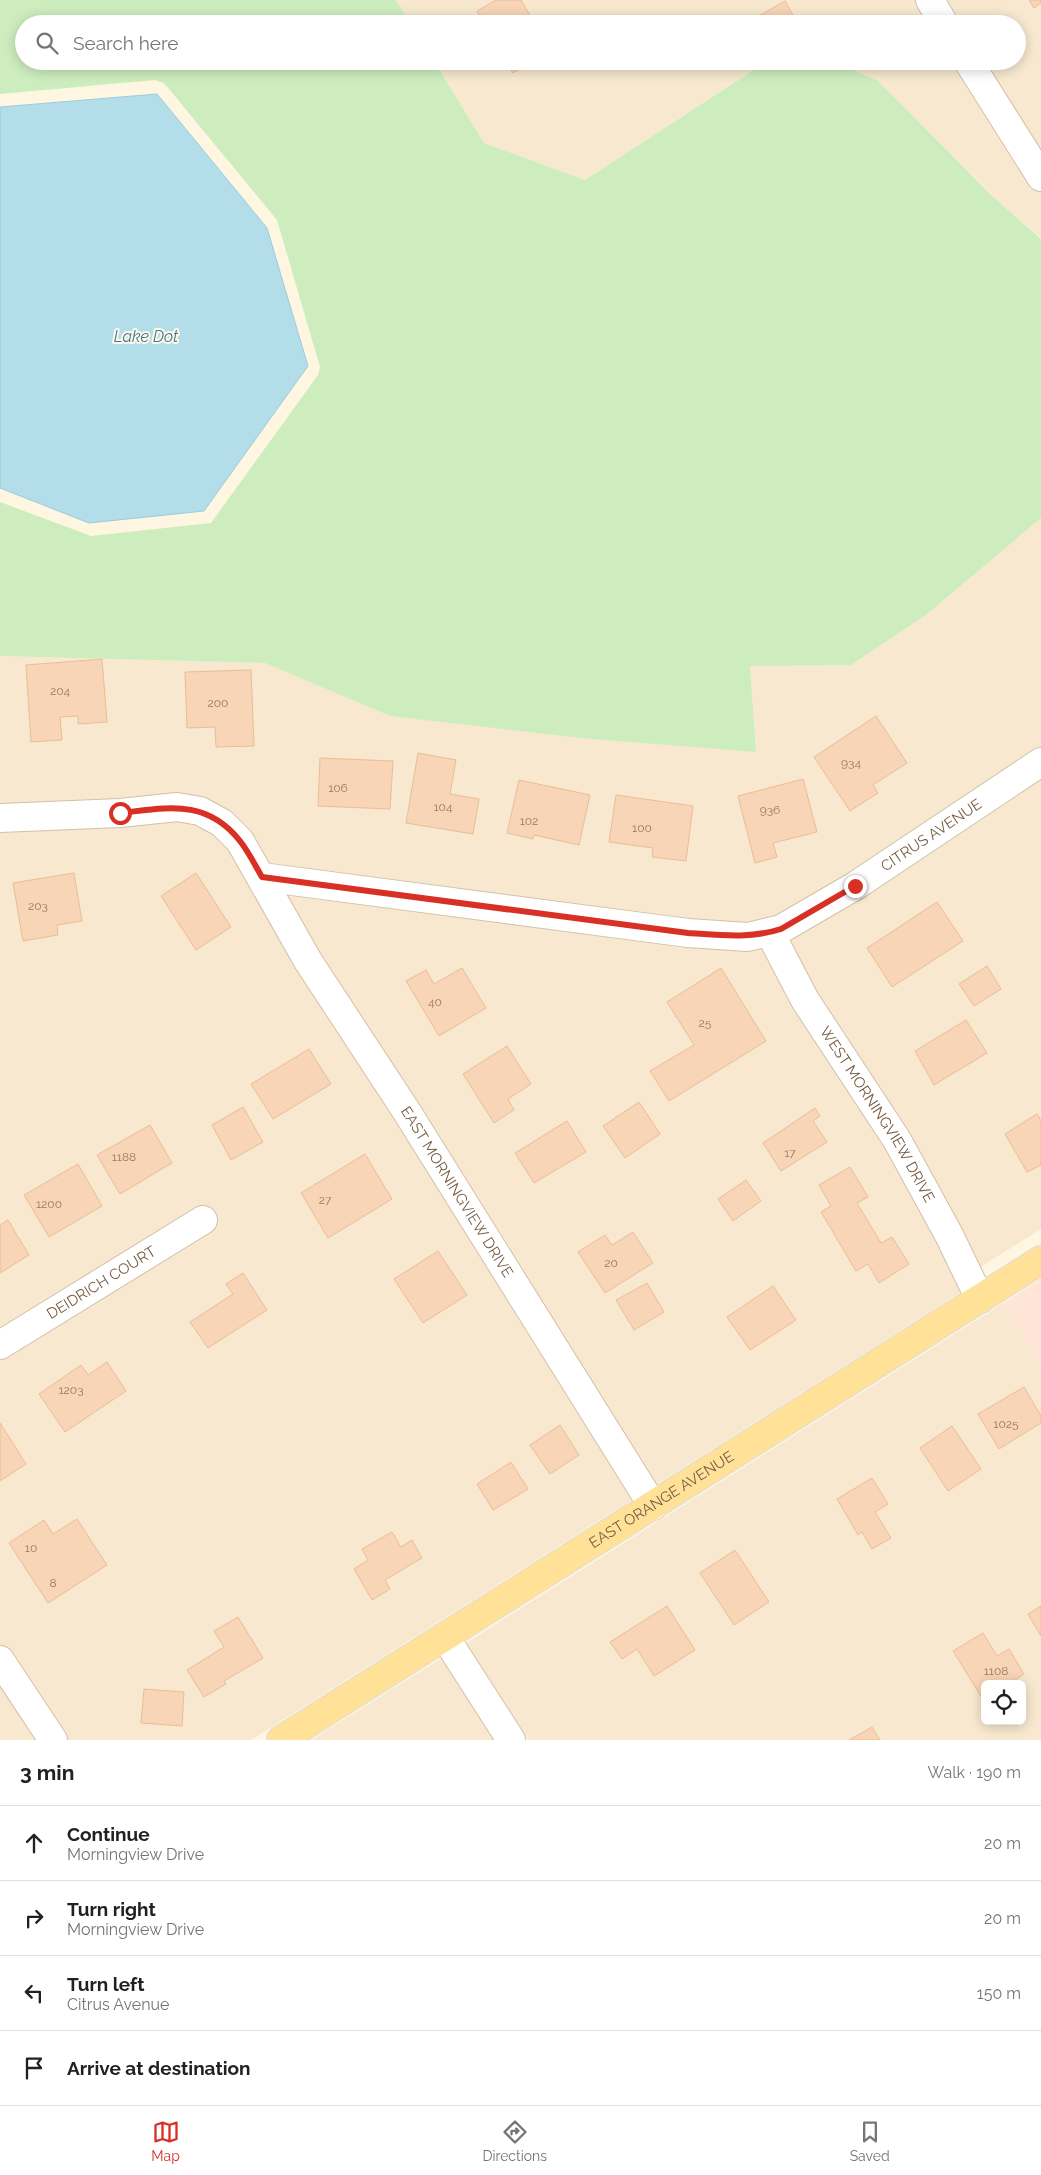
<!DOCTYPE html>
<html lang="en">
<head>
<meta charset="utf-8">
<style>
  body { margin:0; font-family:Raleway,sans-serif; background:#f6f6f6; color:#202124 }
  .controls { position:absolute; right:15px; bottom:15px; display:grid; overflow:hidden; border-radius:8px; box-shadow:0 2px 12px #0003 }
  .controls button { width:45px; height:45px; display:grid; place-items:center; padding:0; border:0; border-bottom:1px solid #e0e0e0; background:#fff; color:#202124; font:25px sans-serif }
  .stop { position:absolute; width:15px; height:15px; margin:-11px; border:4px solid #d93025; border-radius:50%; background:#fff }
  .stop.end { background:#d93025; border-color:#fff; box-shadow:0 1px 5px #0008 }
  .list { margin:0; padding:0; list-style:none }
  h2 { display:flex; justify-content:space-between; align-items:center; height:65px; margin:0; padding:0 20px; font-size:21px }
  h2 small { font-size:16px; font-weight:400; color:#757577 }
  .list li { display:grid; grid-template-columns:32px 1fr auto; gap:15px; align-items:center; box-sizing:border-box; height:75px; padding:0 20px; border-top:1px solid #e0e0e0 }
  .list b { display:block; font-size:19px; white-space:nowrap }
  .list p { margin:0; font-size:16px; white-space:nowrap; color:#757577 }
  .list em { font-size:16px; font-style:normal; color:#757577 }
  .icon { flex:none; width:28px; height:28px; fill:none; stroke:currentColor; stroke-width:2; stroke-linecap:round; stroke-linejoin:round }
  .map { position:relative; flex:none; width:1041px; height:1740px; overflow:hidden }
  .search { position:absolute; background:#fff; box-shadow:0 2px 12px #0003; left:15px; right:15px; top:15px; height:55px; display:flex; align-items:center; gap:12px; box-sizing:border-box; padding:0 18px; border-radius:28px; color:#757577; font-size:19px }
  .sheet { height:365px; background:#fff }
  nav { display:flex; justify-content:space-around; align-items:center; box-sizing:border-box; height:70px; border-top:1px solid #e0e0e0; background:#fff; font-size:14px; color:#757577 }
  nav a { display:grid; justify-items:center; gap:2px }
  nav .on { color:#d93025 }
  .map>svg:first-child { display:block }
  .residential { fill:#f7e8cf; fill-rule:evenodd }
  .commercial { fill:#ffe5d5 }
  .green { fill:#cdedbe }
  .water { fill:#b4ddea; stroke:#9cd }
  .building { fill:#f7d5b6; stroke:#ebbd95 }
  .lines { fill:none; stroke-linecap:round; stroke-linejoin:round }
  .minor-casing { stroke:#d3c0a9; stroke-width:30 }
  .major-casing { stroke:#e1dbd6; stroke-width:30 }
  .minor { stroke:#fff; stroke-width:28 }
  .major { stroke:#ffe298; stroke-width:28 }
  .route { stroke:#d93025; stroke-width:6 }
  .labels { text-anchor:middle; dominant-baseline:central; stroke-width:4; stroke-linejoin:round; paint-order:stroke }
  .number-label { font-size:12px; fill:#987a61 }
  .street-label { font-size:15px; fill:#785c45; stroke:#fff8ea }
  .water-label { font-size:16px; font-style:italic; fill:#3c7a8e; stroke:#fff8ea }
</style>
</head>
<body>
<div class="map">
<svg width="1041" height="1740" viewBox="0 0 1041 1740">
  <rect width="100%" height="100%" fill="#fef6e1"/>
  <!-- residential -->
  <path class="residential" d="M396,0H1041V238L991,195L878,81L833,61H1017V24H411Z
    M434,61H778L763,64L585,180L484,143Z
    M1041,518V1229L979,1268L985,1277L251,1740H0V656L265,663L390,716L756,752L750,666L851,665L926,615Z
    M1002,1304L1041,1366V1740H528L466,1643ZM985,1684H1022V1721H985Z
    M442,1658L494,1740H311Z"/>
  <!-- commercial -->
  <path class="commercial" d="M1041,1279V1366L1002,1304Z"/>
  <!-- green -->
  <path class="green" d="M0,0H396L411,24H24V61H434L484,143L585,180L763,64L778,61H833L878,81L991,195L1041,239V518L926,615L851,665L750,666L756,752L581,738L390,716L265,663L0,656V502L91,536L211,523L318,375L320,367L277,220L164,83L155,80L0,94Z"/>
  <!-- water -->
  <path class="water" d="M157,94L267,228L308,366L204,511L89,523L0,488V107Z"/>
  <!-- building -->
  <path class="building" d="M496,0H521L535,24H484L477,11Z
    M1029,0H1041V3L1034,8Z
    M785,1L798,24H745Z
    M506,61H533L513,73Z
    M102,659L107,722L78,724V716L60,717L62,740L31,742L26,665Z
    M251,670L254,746L216,747L215,727L187,728L185,672Z
    M876,716L907,763L873,785L878,793L850,811L814,757Z
    M418,753L456,760L450,794L479,799L473,834L406,823Z
    M320,758L393,761L390,809L318,806Z
    M803,779L817,832L773,843L777,857L755,863L738,796Z
    M519,780L590,795L579,845L534,835L533,839L507,833Z
    M616,795L693,806L686,861L652,857L653,848L609,842Z
    M74,873L82,921L57,925L58,935L23,941L13,883Z
    M196,873L231,927L196,950L161,896Z
    M937,902L963,941L892,987L867,948Z
    M987,966L1001,989L974,1006L959,984Z
    M462,968L486,1008L439,1036L406,981L426,970L434,984Z
    M721,968L766,1041L669,1101L650,1071L694,1045L667,1002Z
    M966,1020L987,1053L934,1085L915,1051Z
    M507,1046L531,1084L508,1099L514,1110L494,1123L463,1074Z
    M309,1049L331,1084L273,1119L251,1084Z
    M639,1102L660,1134L625,1158L603,1126Z
    M243,1107L263,1142L231,1160L212,1125Z
    M815,1108L820,1116L813,1121L827,1142L781,1171L763,1143Z
    M1037,1114L1041,1121V1165L1027,1172L1005,1134Z
    M567,1121L586,1152L534,1183L515,1153Z
    M150,1125L172,1163L120,1194L97,1155Z
    M365,1154L392,1199L328,1238L301,1193Z
    M78,1164L102,1206L49,1237L24,1195Z
    M850,1167L868,1197L857,1203L881,1243L892,1237L909,1264L879,1283L868,1264L856,1271L821,1212L831,1206L819,1185Z
    M746,1180L761,1201L733,1221L718,1199Z
    M8,1220L29,1255L0,1273V1225Z
    M633,1232L653,1263L605,1293L578,1252L605,1235L612,1245Z
    M438,1251L467,1295L423,1323L394,1279Z
    M243,1273L267,1310L208,1348L190,1322L233,1294L226,1284Z
    M647,1283L664,1312L634,1330L616,1300Z
    M773,1286L796,1320L750,1350L727,1317Z
    M107,1362L126,1391L65,1432L39,1394L81,1365L88,1375Z
    M1024,1387L1041,1416V1423L999,1449L978,1414Z
    M0,1423L26,1464L0,1481Z
    M560,1425L579,1455L550,1474L530,1445Z
    M952,1426L981,1469L948,1491L920,1448Z
    M511,1462L528,1489L493,1510L477,1484Z
    M872,1478L888,1504L875,1512L891,1538L872,1549L862,1532L858,1535L837,1499Z
    M77,1519L107,1565L48,1603L9,1543L44,1520L53,1534Z
    M392,1532L401,1547L412,1540L422,1558L385,1580L390,1589L372,1600L354,1569L368,1560L362,1549Z
    M735,1550L769,1602L734,1625L700,1573Z
    M667,1606L695,1650L654,1676L637,1649L622,1659L610,1642Z
    M1041,1606V1636L1028,1614Z
    M238,1617L263,1658L224,1681L226,1684L204,1697L187,1670L224,1647L214,1631Z
    M983,1633L997,1656L1009,1649L1024,1674L1012,1682L1013,1684H985V1703L953,1651Z
    M144,1689L184,1692L182,1726L141,1723Z
    M872,1727L880,1740H849Z"/>
  <g class="lines">
    <!-- minor casing -->
    <g class="minor-casing">
      <g id="minor">
        <path d="M930,0L944,24"/>
        <path d="M968,61L1041,177"/>
        <path id="s1" d="M0,818L120,813L177,807L200,811L222,823L240,841L308,961L407,1112L653,1506"/>
        <path id="s2" d="M262,877L688,933L748,937L781,929L855,886L1041,762"/>
        <path id="s3" d="M770,933L805,1000L897,1140L949,1235L980,1299"/>
        <path id="s4" d="M0,1345L203,1220"/>
        <path d="M445,1637L511,1740"/>
        <path d="M0,1660L53,1740"/>
      </g>
    </g>
    <!-- major casing -->
    <g class="major-casing">
      <g id="major">
        <path id="s5" d="M281,1740L1041,1260"/>
      </g>
    </g>
    <!-- minor -->
    <use href="#minor" class="minor"/>
    <!-- major -->
    <use href="#major" class="major"/>
  </g>
  <g class="lines">
    <!-- route -->
    <path class="route" d="M120,813C167,808 206,798 240,841C248,851 255,865 262,877L688,933C720,935 750,939 781,929L855,886"/>
  </g>
  <g class="labels">
    <!-- number labels -->
    <g class="number-label">
      <text x="60" y="691">204</text>
      <text x="218" y="703">200</text>
      <text x="851" y="763">934</text>
      <text x="338" y="788">106</text>
      <text x="443" y="807">104</text>
      <text x="770" y="810">936</text>
      <text x="529" y="821">102</text>
      <text x="642" y="828">100</text>
      <text x="38" y="906">203</text>
      <text x="435" y="1002">40</text>
      <text x="705" y="1023">25</text>
      <text x="790" y="1153">17</text>
      <text x="124" y="1157">1188</text>
      <text x="325" y="1200">27</text>
      <text x="49" y="1204">1200</text>
      <text x="611" y="1263">20</text>
      <text x="71" y="1390">1203</text>
      <text x="1006" y="1424">1025</text>
      <text x="31" y="1548">10</text>
      <text x="53" y="1583">8</text>
      <text x="996" y="1671">1108</text>
    </g>
    <!-- street labels -->
    <g class="street-label">
      <text stroke="none"><textPath href="#s2" startOffset="701">CITRUS AVENUE</textPath></text>
      <text stroke="none"><textPath href="#s3" startOffset="211">WEST MORNINGVIEW DRIVE</textPath></text>
      <text stroke="none"><textPath href="#s1" startOffset="664">EAST MORNINGVIEW DRIVE</textPath></text>
      <text stroke="none"><textPath href="#s4" startOffset="119">DEIDRICH COURT</textPath></text>
      <text stroke="none"><textPath href="#s5" startOffset="450">EAST ORANGE AVENUE</textPath></text>
    </g>
    <!-- water labels -->
    <g class="water-label">
      <text x="146" y="336">Lake Dot</text>
    </g>
  </g>
</svg>
<div class="controls">
<button><svg class="icon" aria-label="locate" viewBox="0 0 24 24"><circle cx="12" cy="12" r="6"/><path d="M12 2v4M12 18v4M2 12h4M18 12h4"/></svg></button>
</div>
<div class="stop" style="left:120px;top:813px"></div>
<div class="stop end" style="left:855px;top:886px"></div>
<div class="search"><svg class="icon" aria-label="search" viewBox="0 0 24 24"><circle cx="10" cy="10" r="6"/><path d="M15 15l6 6"/></svg>Search here</div>
</div>
<section class="sheet">
<h2>3 min<small>Walk · 190 m</small></h2>
<ul class="list">
<li><svg class="icon" aria-label="ahead" viewBox="0 0 24 24"><path d="M12 20V5M6 11l6-6 6 6"/></svg><div><b>Continue</b><p>Morningview Drive</p></div><em>20 m</em></li>
<li><svg class="icon" aria-label="right" viewBox="0 0 24 24"><path d="M7 20v-9h11M14 6l5 5-5 5"/></svg><div><b>Turn right</b><p>Morningview Drive</p></div><em>20 m</em></li>
<li><svg class="icon" aria-label="left" viewBox="0 0 24 24"><path d="M17 20v-9H6M10 6l-5 5 5 5"/></svg><div><b>Turn left</b><p>Citrus Avenue</p></div><em>150 m</em></li>
<li><svg class="icon" aria-label="arrive" viewBox="0 0 24 24"><path d="M6 21V4h12l-3 4 3 4H6"/></svg><div><b>Arrive at destination</b></div></li>
</ul>
</section>
<nav>
<a class="on"><svg class="icon" aria-label="map" viewBox="0 0 24 24"><path d="M3 6l6-2 6 2 6-2v14l-6 2-6-2-6 2zM9 4v14M15 6v14"/></svg>Map</a>
<a><svg class="icon" aria-label="directions" viewBox="0 0 24 24"><path d="M12 3l9 9-9 9-9-9zM9 14v-3h6M13 9l2 2-2 2"/></svg>Directions</a>
<a><svg class="icon" aria-label="saved" viewBox="0 0 24 24"><path d="M7 4h10v16l-5-4-5 4z"/></svg>Saved</a>
</nav>
</body>
</html>
